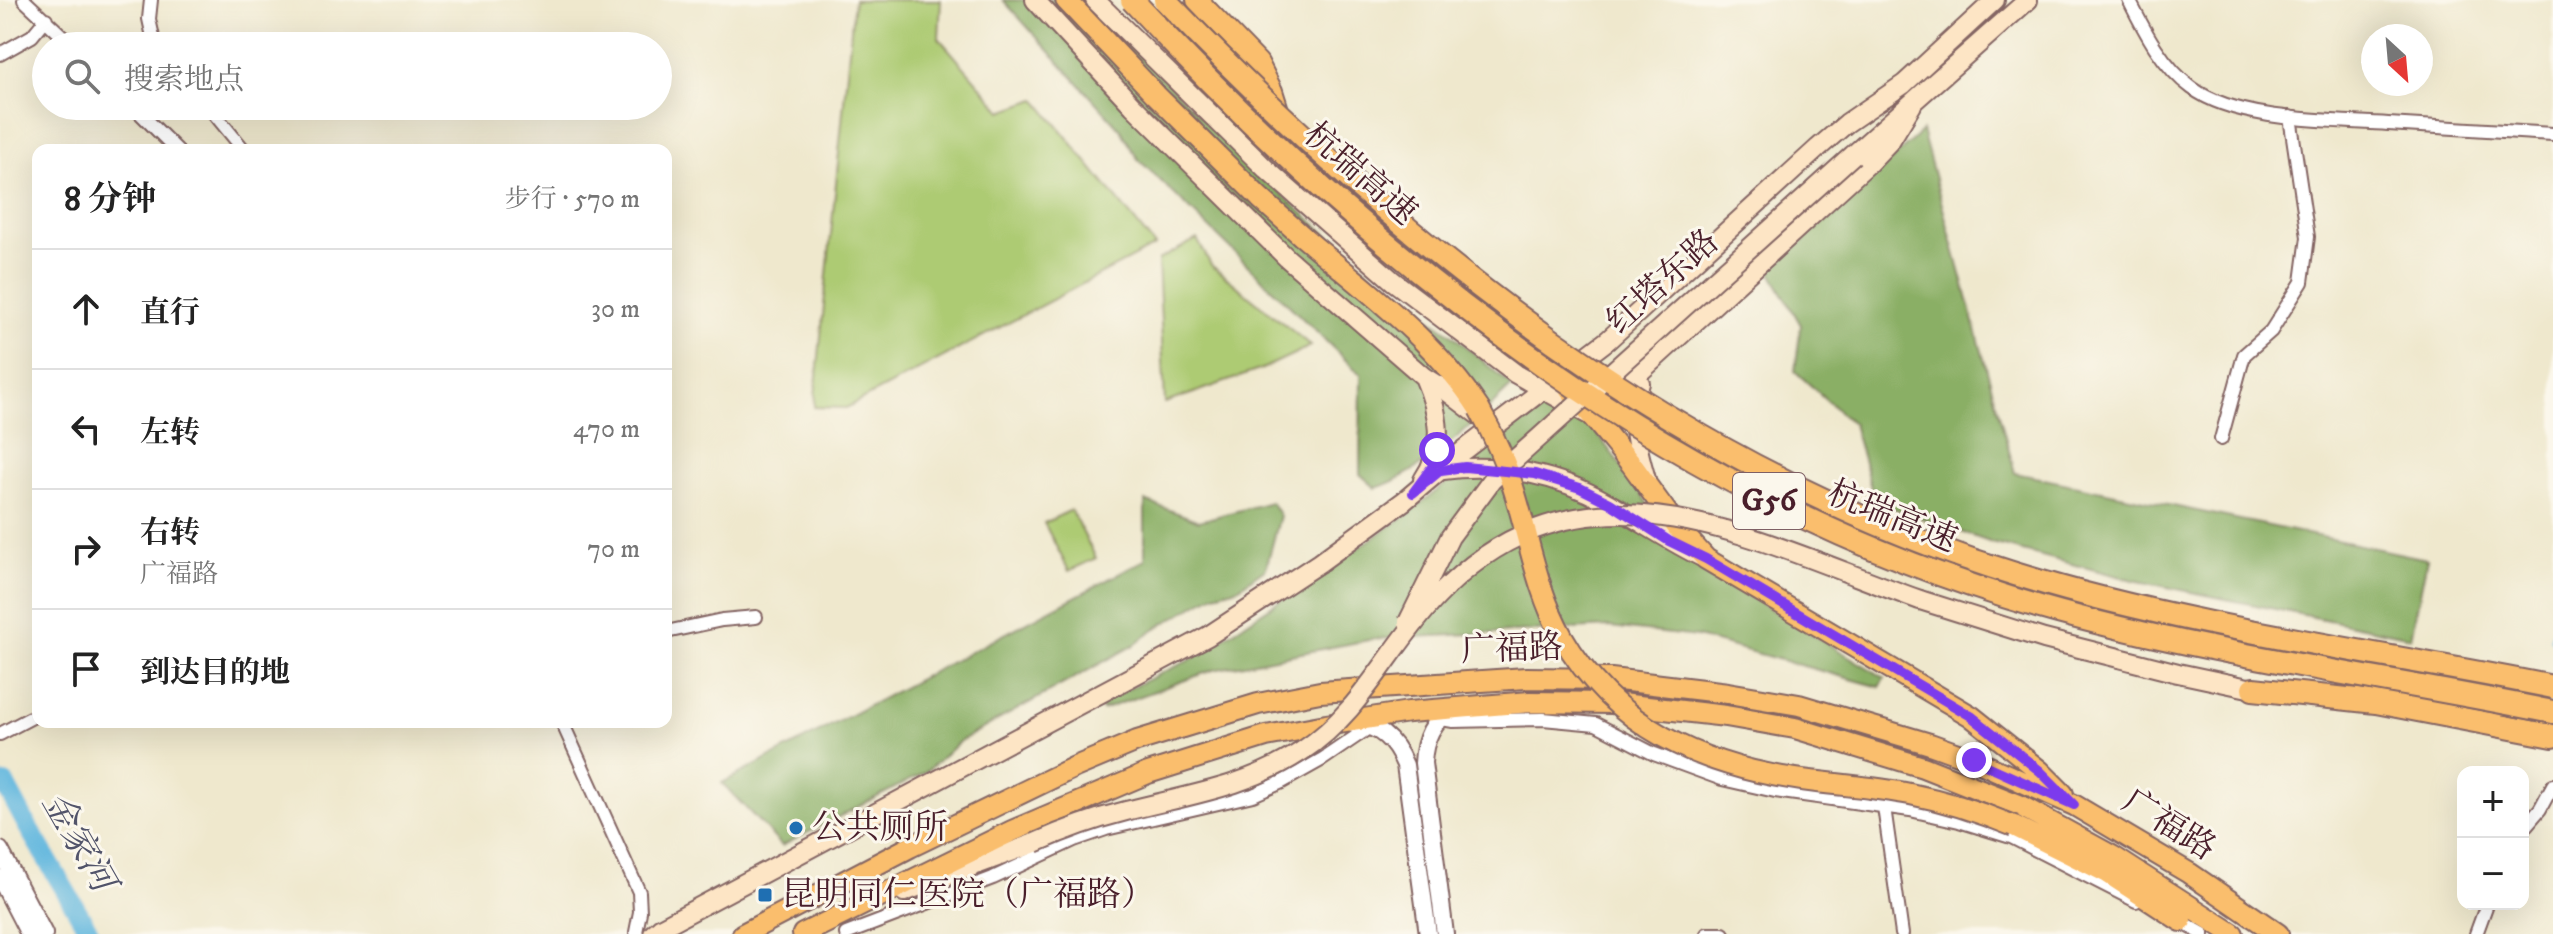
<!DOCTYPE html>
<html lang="zh">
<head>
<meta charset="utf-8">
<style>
  body { margin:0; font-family:"IM FELL DW Pica","Noto Serif SC",serif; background:#f6f6f6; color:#222 }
  .controls { position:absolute; right:24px; bottom:24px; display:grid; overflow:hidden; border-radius:16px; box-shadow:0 8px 32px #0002 }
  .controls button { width:72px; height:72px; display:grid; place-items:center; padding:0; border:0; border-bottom:2px solid #e0e0e0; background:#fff; color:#222; font:40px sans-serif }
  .compass { position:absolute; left:2361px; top:24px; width:72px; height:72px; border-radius:50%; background:#fff; box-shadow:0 8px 32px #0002; rotate:154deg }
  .stop { position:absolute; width:24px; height:24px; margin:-18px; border:6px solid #7c3aed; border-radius:50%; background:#fff }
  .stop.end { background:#7c3aed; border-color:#fff; box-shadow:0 2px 8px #0008 }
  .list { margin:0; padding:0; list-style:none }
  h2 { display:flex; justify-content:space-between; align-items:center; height:104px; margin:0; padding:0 32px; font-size:34px }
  h2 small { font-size:26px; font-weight:400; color:#767676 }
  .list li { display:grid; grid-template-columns:52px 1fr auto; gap:24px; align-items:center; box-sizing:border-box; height:120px; padding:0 32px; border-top:2px solid #e0e0e0 }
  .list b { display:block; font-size:30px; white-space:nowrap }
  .list p { margin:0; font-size:26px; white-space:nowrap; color:#767676 }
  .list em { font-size:26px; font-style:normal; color:#767676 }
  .icon { flex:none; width:44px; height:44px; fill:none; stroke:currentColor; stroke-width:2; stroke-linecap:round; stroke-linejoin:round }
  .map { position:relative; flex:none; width:2553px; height:934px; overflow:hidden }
  .search { position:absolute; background:#fff; box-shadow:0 8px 32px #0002; left:32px; top:32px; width:640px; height:88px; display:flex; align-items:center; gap:20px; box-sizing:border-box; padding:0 28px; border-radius:44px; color:#767676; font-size:30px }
  .panel { position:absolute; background:#fff; box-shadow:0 8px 32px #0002; left:32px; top:144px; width:640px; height:584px; border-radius:16px }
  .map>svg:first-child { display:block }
  .green { fill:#adcb73; stroke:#7c754f; stroke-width:2 }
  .forest { fill:#8aaf65; stroke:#6a6748; stroke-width:2 }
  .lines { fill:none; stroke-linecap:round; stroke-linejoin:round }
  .stream { stroke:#62b7de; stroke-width:3 }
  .river { stroke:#62b7de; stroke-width:20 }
  .minor-casing { stroke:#846564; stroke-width:16 }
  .tertiary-casing { stroke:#846564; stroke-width:20 }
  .secondary-casing { stroke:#846564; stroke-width:22 }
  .primary-casing { stroke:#846564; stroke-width:24 }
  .motorway-casing { stroke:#846564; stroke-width:26 }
  .minor { stroke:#fff; stroke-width:12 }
  .tertiary { stroke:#fff; stroke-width:16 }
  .secondary { stroke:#fde5c5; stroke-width:18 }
  .primary { stroke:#fabe6d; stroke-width:20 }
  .motorway { stroke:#fabe6d; stroke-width:22 }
  .secondary-bridge-casing { stroke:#846564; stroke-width:22; stroke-linecap:butt }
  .primary-bridge-casing { stroke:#846564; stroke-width:24; stroke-linecap:butt }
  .motorway-bridge-casing { stroke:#846564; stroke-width:26; stroke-linecap:butt }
  .secondary-bridge { stroke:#fde5c5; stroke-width:18 }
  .primary-bridge { stroke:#fabe6d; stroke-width:20 }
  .motorway-bridge { stroke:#fabe6d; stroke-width:22 }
  .route { stroke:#7c3aed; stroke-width:10 }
  .poi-dot { fill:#1f6fb2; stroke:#fbf7ec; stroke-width:3 }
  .labels { text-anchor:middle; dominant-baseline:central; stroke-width:6; stroke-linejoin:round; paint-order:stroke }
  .shield { fill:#fbf7ec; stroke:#7f6065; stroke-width:2 }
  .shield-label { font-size:32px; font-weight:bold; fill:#4a1f2b }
  .street-label { font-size:34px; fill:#4a1f2b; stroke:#fbf7ec }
  .poi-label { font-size:34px; fill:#4a1f2b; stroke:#fbf7ec; text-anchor:start }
  .water-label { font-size:36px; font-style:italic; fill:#52546a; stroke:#fbf7ec }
</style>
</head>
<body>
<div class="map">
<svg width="2553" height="934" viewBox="0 0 2553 934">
  <rect width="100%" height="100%" fill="#fbf7ec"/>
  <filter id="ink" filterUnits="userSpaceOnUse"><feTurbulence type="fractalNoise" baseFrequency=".0125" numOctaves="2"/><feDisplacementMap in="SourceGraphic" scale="16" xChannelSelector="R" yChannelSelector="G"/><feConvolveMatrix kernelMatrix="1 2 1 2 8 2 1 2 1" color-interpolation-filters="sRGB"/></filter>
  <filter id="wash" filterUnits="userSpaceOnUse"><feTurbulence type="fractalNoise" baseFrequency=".006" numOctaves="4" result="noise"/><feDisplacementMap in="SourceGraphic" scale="32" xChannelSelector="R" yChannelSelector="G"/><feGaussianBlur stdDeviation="1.8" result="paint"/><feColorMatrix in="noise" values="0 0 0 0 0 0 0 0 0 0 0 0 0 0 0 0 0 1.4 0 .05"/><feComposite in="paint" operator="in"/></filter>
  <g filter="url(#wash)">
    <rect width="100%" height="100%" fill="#efe8cd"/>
    <!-- green -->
    <path class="green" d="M854,0H941L939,38L1002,111L1036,99L1155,246L846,408L814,407Z
      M1197,239L1211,265L1311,346L1262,369L1165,403L1158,260Z
      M1071,510L1096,558L1069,571L1044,523Z"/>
    <!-- forest -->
    <path class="forest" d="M1003,0H1085L1246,163L1395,294L1450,333L1512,386C1474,422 1427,471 1376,488L1360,474L1361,375L1138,159L1121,130Z
      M1922,131L2015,473L2427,559L2411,637L2133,580L1992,543L1875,502L1853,424L1795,371L1801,325L1770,271Z
      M1549,401L1590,424L1639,490L1677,553L1885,678L1880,687L1697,637L1610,627L1374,639L1213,670L1102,710L1098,703L1192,659L1404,517Z
      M1145,501L1199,521L1271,502L1280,516L1266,568L1238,588L1215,594L1153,630L1136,644L960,741L926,772L782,846L722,783L1145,560Z"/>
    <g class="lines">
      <!-- stream -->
      <path class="stream" d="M2551,639L2553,633"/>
      <!-- river -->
      <path class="river" d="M5,784L28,827L91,934"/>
    </g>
  </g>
  <g filter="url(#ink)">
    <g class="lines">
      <!-- minor casing -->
      <g class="minor-casing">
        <path id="minor" d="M24,0L73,46
          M151,0L149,19L155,46
          M2129,0C2145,32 2163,67 2192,88C2238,122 2332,120 2388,124C2443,127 2498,131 2553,134
          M0,54L32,36L46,19
          M133,106L177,150
          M208,106L244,150
          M2221,439L2244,355L2271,331L2302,282L2308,237L2290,117
          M666,632L722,620L756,617
          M1436,718L1453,721L1543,719L1596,724L1654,754L1722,779L1775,791L1910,810L1959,821L2011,837L2136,901
          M562,722L639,892L640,912L636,932L637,934
          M0,734L38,714
          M1884,807L1902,934
          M2523,829L2540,809L2553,785
          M2178,920L2203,934
          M846,934L993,878L1074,840L1106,829L1253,795L1282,782L1323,759L1373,725
          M1707,934H1723
          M2476,934L2487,904"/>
      </g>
      <!-- tertiary casing -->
      <g class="tertiary-casing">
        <path id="tertiary" d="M1353,724C1380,725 1395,741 1405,765L1428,934
          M0,850L44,934
          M0,878L29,934
          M1445,934L1423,763C1424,740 1432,721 1452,708"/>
      </g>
      <!-- secondary casing -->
      <g class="secondary-casing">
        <path id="secondary" d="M1035,0L1133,106L1287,258L1424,377L1448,392L1482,418
          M1095,0L1266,169L1393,281L1516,374L1587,414
          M1853,155L2028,0
          M1640,383C1629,418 1636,445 1646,479
          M1615,395L1869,163L1890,141L1912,105
          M1443,470C1499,462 1559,475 1608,503C1641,521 1670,542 1704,558
          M1423,480C1446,447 1439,412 1424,377
          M1920,600L2044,639L2178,673L2253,689
          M904,892L1035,843
          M653,934L660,928L1208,636L1319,563L1404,501L1464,450L1608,340L1818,148L1847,123L1904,84L1995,0"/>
      </g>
      <!-- primary casing -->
      <g class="primary-casing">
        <path id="primary" d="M1066,0L1156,95L1261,199
          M1197,0L1258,63L1272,91L1290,148
          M1302,236C1364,289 1434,339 1479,409
          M1569,388L1632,465L1678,528L1706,559L1971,716L2040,771L2063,794
          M2014,826L2106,872L2181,921
          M743,934L910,847L1075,767L1137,741L1258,704L1320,692L1526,678L1611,679L1728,693L1799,705L1930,744L1974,760L2074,805L2189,873L2278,934
          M803,934L1012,831L1148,773L1266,736L1326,725L1409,712L1530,702L1612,703L1726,716L1795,728L1923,767L2019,805L2112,856L2233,934"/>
      </g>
      <!-- motorway casing -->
      <g class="motorway-casing">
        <path id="motorway" d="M2253,689L2376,702L2553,736"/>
      </g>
      <!-- minor -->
      <use href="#minor" class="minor"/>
      <!-- tertiary -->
      <use href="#tertiary" class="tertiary"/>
      <!-- secondary -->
      <use href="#secondary" class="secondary"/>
      <!-- primary -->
      <use href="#primary" class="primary"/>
      <!-- motorway -->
      <use href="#motorway" class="motorway"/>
      <!-- secondary-bridge casing -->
      <g class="secondary-bridge-casing">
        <path id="secondary-bridge" d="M1408,622L1450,537L1492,480L1853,155
          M1035,843C1064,830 1094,819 1126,811C1188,795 1248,787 1302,751C1362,712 1389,647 1437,597C1586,441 1755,542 1920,600"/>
      </g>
      <!-- primary-bridge casing -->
      <g class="primary-bridge-casing">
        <path id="primary-bridge" d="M1261,199L1302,236
          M1479,409C1493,434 1505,460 1513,487C1529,537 1536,589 1562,636C1614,727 1701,766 1802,780C1838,785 1874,787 1910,794C1946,801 1980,812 2014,826"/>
      </g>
      <!-- motorway-bridge casing -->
      <g class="motorway-bridge-casing">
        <path id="motorway-bridge" d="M1132,0C1382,270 1681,504 2040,607C2208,655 2382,677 2553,712
          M1165,0C1404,249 1680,471 2015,574C2190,628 2374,651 2553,687"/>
      </g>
      <!-- secondary-bridge -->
      <use href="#secondary-bridge" class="secondary-bridge"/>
      <!-- primary-bridge -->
      <use href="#primary-bridge" class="primary-bridge"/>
      <!-- motorway-bridge -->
      <use href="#motorway-bridge" class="motorway-bridge"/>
    </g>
  </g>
  <g class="lines" filter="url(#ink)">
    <!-- route -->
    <path class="route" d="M1437,450L1432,467L1413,493L1441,470L1465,467L1535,474L1580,488L1610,503L1669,541L1706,559L1971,716L2040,771L2074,805L1974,760"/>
  </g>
  <!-- markers -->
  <g class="poi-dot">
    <circle cx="796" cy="828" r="8"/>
    <rect x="757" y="887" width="16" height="16" rx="4"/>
  </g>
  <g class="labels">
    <!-- shield labels -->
    <rect class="shield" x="1733" y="473" width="72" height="56" rx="6"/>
    <g class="shield-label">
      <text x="1769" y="501">G56</text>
    </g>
    <!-- street labels -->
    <g class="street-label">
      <text transform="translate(1360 174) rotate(41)">杭瑞高速</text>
      <text transform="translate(1663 282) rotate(-42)">红塔东路</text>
      <text transform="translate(1892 517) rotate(22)">杭瑞高速</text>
      <text transform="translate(1512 649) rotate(-2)">广福路</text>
      <text transform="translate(2169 825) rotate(32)">广福路</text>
    </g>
    <!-- poi labels -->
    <g class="poi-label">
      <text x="812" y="828">公共厕所</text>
      <text x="781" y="895">昆明同仁医院（广福路）</text>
    </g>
    <!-- water labels -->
    <g class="water-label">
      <text transform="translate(78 842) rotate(60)">金家河</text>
    </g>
  </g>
</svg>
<div class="controls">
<button>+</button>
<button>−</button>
</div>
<svg class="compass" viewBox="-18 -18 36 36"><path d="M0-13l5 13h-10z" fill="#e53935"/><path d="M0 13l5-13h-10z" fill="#767676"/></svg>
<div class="stop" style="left:1437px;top:450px"></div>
<div class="stop end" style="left:1974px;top:760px"></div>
<div class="search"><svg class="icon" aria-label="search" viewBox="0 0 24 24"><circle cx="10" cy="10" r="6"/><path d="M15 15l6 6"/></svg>搜索地点</div>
<section class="panel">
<h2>8 分钟<small>步行 · 570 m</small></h2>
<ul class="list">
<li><svg class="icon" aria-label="ahead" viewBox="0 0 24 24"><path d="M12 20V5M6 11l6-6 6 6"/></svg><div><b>直行</b></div><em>30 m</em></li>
<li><svg class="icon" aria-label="left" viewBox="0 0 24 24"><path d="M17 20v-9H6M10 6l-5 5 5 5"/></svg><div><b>左转</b></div><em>470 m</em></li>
<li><svg class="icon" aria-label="right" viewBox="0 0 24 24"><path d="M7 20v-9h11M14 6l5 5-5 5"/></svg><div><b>右转</b><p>广福路</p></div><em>70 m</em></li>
<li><svg class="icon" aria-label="arrive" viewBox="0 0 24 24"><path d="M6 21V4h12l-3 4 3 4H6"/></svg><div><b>到达目的地</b></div></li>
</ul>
</section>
</div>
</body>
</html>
